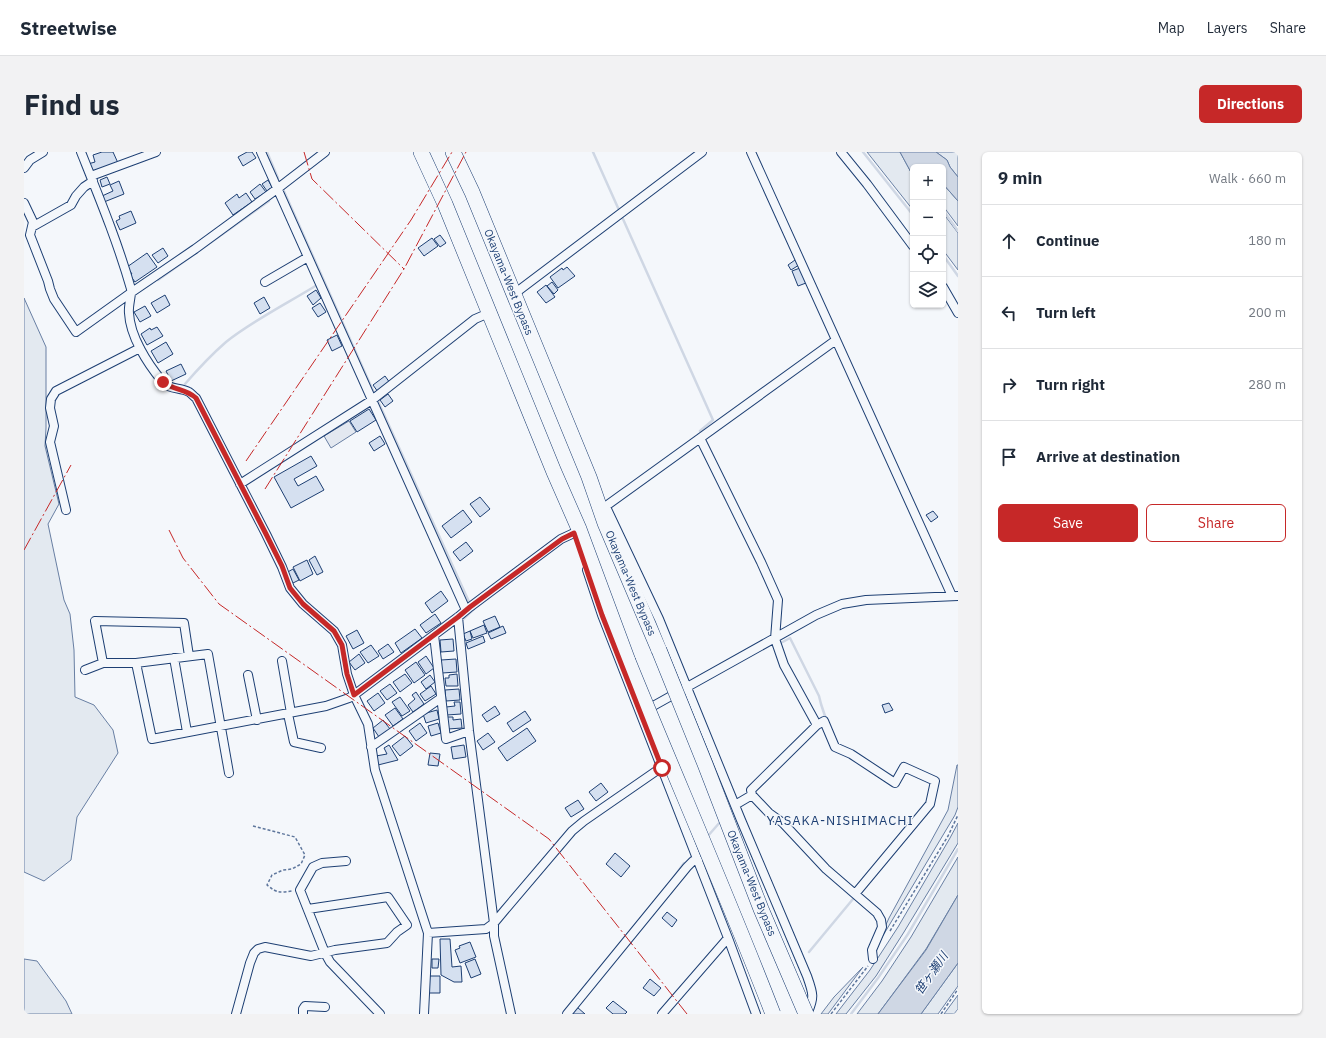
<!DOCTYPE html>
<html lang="en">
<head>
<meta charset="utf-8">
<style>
  body { margin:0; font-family:"IBM Plex Sans","Noto Sans JP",sans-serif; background:#f2f2f3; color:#1f2937 }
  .controls { position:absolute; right:12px; top:12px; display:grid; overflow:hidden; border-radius:6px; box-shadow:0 1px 3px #0004 }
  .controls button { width:36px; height:36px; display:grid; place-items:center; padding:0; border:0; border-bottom:1px solid #e0e1e3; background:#fff; color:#1f2937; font:20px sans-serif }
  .stop { position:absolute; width:12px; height:12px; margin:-9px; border:3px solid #c62828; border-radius:50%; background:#fff }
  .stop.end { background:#c62828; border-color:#fff; box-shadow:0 1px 4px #0008 }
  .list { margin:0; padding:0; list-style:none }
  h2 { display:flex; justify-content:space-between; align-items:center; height:52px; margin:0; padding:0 16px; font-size:17px }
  h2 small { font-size:13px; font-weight:400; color:#747a83 }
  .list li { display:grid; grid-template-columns:26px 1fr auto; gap:12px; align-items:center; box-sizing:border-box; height:72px; padding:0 16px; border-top:1px solid #e0e1e3 }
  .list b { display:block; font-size:15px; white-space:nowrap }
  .list em { font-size:13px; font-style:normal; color:#747a83 }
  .actions { display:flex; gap:8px; padding:12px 16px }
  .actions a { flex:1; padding:9px 0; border:1px solid #c62828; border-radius:6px; text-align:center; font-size:14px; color:#c62828 }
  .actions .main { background:#c62828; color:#fff }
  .icon { flex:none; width:22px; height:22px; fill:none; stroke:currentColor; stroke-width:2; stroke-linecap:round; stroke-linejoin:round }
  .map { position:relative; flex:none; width:934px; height:862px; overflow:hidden; border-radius:6px }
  header { display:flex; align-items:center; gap:24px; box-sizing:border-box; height:56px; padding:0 20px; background:#fff; border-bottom:1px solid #e0e1e3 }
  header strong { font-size:19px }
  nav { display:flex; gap:22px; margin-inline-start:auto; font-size:14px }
  .intro { display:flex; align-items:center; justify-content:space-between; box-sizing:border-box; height:96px; padding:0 24px }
  h1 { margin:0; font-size:28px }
  .button { padding:10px 18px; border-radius:6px; background:#c62828; color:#fff; font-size:14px; font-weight:700 }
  main { display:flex; gap:24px; padding:0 24px }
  aside { flex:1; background:#fff; border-radius:6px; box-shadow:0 1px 3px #0004 }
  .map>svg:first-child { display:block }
  .green { fill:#e3e9f0; stroke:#687fa3 }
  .parking { fill:#e3e8f0; stroke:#687fa3 }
  .water { fill:#cfd7e4; stroke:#687fa3 }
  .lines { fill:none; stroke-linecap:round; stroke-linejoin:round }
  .stream { stroke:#cfd7e4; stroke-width:2.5 }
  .building { fill:#d5e0f0; stroke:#1d3f73 }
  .street-casing { stroke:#1d3f73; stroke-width:10 }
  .highway-casing { stroke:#1d3f73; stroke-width:16 }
  .path { stroke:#5e769c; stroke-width:1.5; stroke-dasharray:3 2; stroke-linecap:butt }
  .street { stroke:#f4f7fb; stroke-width:8 }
  .highway { stroke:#f4f7fb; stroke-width:15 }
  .highway-bridge-casing { stroke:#1d3f73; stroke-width:16; stroke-linecap:butt }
  .highway-bridge { stroke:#f4f7fb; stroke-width:15 }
  .power { stroke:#c62828; stroke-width:1; stroke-dasharray:14 3 2 3; stroke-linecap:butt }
  .route { stroke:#c62828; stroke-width:5 }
  .labels { text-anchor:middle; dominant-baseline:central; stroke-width:3; stroke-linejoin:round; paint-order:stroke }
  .street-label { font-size:11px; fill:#1d3f73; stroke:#f4f7fb }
  .water-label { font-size:12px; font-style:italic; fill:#1d3f73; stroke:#f4f7fb }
  .quarter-label { font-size:13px; letter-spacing:1px; fill:#1d3f73; stroke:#f4f7fb }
</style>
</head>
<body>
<header>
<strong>Streetwise</strong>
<nav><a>Map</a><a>Layers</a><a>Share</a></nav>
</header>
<div class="intro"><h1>Find us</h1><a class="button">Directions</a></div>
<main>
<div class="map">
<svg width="934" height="862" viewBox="0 0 934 862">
  <rect width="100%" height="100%" fill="#f4f7fb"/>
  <!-- green -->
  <path class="green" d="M843,0H876L889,24V58Z
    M912,0H934V25L926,15L923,8Z
    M919,32L934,49V74L919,54Z
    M919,61L934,81V118L919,98Z
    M0,146L22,195V276L21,294L35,352L24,372L40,448L46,462L50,498L51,545L70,553L89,578L94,601L53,665L47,708L20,729L0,720Z
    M933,613H934V655L931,663L851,797L865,766L924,658Z
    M934,671V691L880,780L852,824L822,862H812L846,818L874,775L926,686Z
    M934,705V743L902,797L854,862H833L858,829L887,785Z
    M0,807L13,809L42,849L48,862H0Z
    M934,811V834L914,862H897Z
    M839,815L804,862H797L810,845Z
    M934,843V857L930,862H920Z"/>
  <!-- parking -->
  <path class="parking" d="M325,269L332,280L307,296L300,284Z"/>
  <!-- water -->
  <path class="water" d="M876,0H912L923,8L926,15L934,25V49L919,32V15H889V24Z
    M934,743V811L897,862H854L902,798Z"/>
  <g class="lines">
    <!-- stream -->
    <path class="stream" d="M243,0L254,26
      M569,0L689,268L676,279
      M839,0L889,63
      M259,37L351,243
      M919,58L934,79
      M919,103L934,124
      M134,128L245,49
      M161,232C174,217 187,203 202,190C228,169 264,151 293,133
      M353,247L446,452
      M437,469L450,457
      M755,492L766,486L795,544L797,552L802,567
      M683,685L697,669
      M650,725L660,711
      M785,800L829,747
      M827,862L854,826L884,782L934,697
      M932,862L934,860"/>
  </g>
  <!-- building -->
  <path class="building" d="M78,0H89L94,11L68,21L64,12L71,10L69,3Z
    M223,0H228L232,6L219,14L214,5Z
    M83,25L86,32L78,35L76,28Z
    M244,28L248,35L243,39L238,32Z
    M95,29L100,42L80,50L78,44L89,39L86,33Z
    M236,32L242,40L231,47L226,40Z
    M222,41L228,50L209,63L201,51L213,42L215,46Z
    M107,59L112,71L96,78L92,69L96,67L95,64Z
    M416,83L422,91L416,95L410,87Z
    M408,86L414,94L400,104L394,96Z
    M139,96L144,104L134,111L128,103Z
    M123,101L133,115L111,130L106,123L108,122L103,115Z
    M771,108L775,113L767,118L764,113Z
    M543,115L551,124L534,136L526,125L538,116L539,118Z
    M776,116L782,131L774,134L768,119Z
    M528,130L534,138L530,142L523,134Z
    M522,133L531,145L522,151L513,140Z
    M292,138L297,146L289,153L283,144Z
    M141,143L146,153L133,161L127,151Z
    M240,145L246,156L236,162L230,151Z
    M296,151L302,160L294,165L288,156Z
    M121,154L127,164L116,170L110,160Z
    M133,175L139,184L123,193L117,182L126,176L127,178Z
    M313,183L318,194L308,199L303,188Z
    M142,190L149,202L134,211L127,199Z
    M157,212L162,222L147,229L142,219Z
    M361,224L366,231L354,240L349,233Z
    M364,242L369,249L361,255L356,248Z
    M345,257L352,268L333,280L326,269Z
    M356,284L361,292L350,299L345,291Z
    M287,304L293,314L270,327L274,334L292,324L300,338L267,356L250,325Z
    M456,345L466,357L456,365L446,352Z
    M439,358L448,370L427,386L418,374Z
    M909,359L914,365L907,370L902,363Z
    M442,390L449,399L436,409L429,400Z
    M291,404L299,420L293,423L285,408Z
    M283,408L289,422L276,429L269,415Z
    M269,417L275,428L267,432L262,421Z
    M417,439L424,449L408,461L401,451Z
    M411,462L417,471L402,481L396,473Z
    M471,464L476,475L464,480L459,469Z
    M460,473L463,481L449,486L446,479Z
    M479,474L482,481L467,487L464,481Z
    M391,477L398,486L377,501L371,491Z
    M333,478L340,491L329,497L322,484Z
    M446,479L448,487L442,489L439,482Z
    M459,484L461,490L444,497L442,491Z
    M429,487L430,499L417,500L416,488Z
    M364,492L370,500L359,507L354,499Z
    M347,493L355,504L344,511L336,500Z
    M335,502L341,511L331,518L325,510Z
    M402,504L410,516L402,522L394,510Z
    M432,507L433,520L418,521L417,508Z
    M392,510L401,523L390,531L381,518Z
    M381,522L388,531L376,540L369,530Z
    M433,522L434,534H422L421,526H425V523Z
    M406,523L411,530L402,537L397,530Z
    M366,532L373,541L363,548L356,539Z
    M407,534L412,542L401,549L396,542Z
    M435,537L436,548L422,549L421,538Z
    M392,540L400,552L389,560L384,553L391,547L388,543Z
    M354,541L361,551L350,559L343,549Z
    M376,545L386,559L378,564L368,550Z
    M430,550H436L437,562L423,563L422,555L431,554Z
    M865,551L869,558L861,561L858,553Z
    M471,554L476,562L463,570L458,563Z
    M371,556L379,567L369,574L361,563Z
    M413,558L415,567L402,571L399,562Z
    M501,559L507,568L489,580L483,571Z
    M423,565H429V568L437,567L438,576L424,577Z
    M359,568L366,577L355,585L349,576Z
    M396,571L403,581L392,589L385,579Z
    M414,571L417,581L407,584L404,574Z
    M503,576L512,589L483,609L474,596Z
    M464,581L471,590L459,598L453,589Z
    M381,584L389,594L376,604L368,594Z
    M365,593L374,608L354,613L352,604L363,602L360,596Z
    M440,593L442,605L429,607L427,595Z
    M406,601L416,602L414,614L404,613Z
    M577,631L584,640L572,649L565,640Z
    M554,648L560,657L547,665L541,656Z
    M591,701L606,714L597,725L582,712Z
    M643,760L653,768L648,775L638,766Z
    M416,787H426L428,815L437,814L438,830H430L417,823Z
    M446,790L452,805L436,811L431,798L436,796L435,794Z
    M408,807H415L414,816H408Z
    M451,807L457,822L447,826L441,811Z
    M405,824H416V841H405Z
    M626,827L637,836L630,844L619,836Z
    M589,849L603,860L601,862H589L582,856Z
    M553,855L561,862H549L548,861Z"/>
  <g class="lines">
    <!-- street casing -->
    <g class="street-casing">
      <path id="street" d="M57,0C75,45 94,91 107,137C108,142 104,154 105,161C106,184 123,211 138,229C145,238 156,235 165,240C167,241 170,245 172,246L242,382L258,415L266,436L279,452L310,479L318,493L323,522L330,543L344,572L351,618L404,781L400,862
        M237,0L442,458
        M727,0L928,444
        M817,0L843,32L889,94
        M0,16L6,8L19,0
        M67,24L132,0
        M0,51L9,70L6,83L24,129L26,137L30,147L52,180L108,140L171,97L253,37L301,0
        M8,75L47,53L52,44L60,35L69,29
        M241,130L284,105
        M919,135L934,161
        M490,142L678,0
        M676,286L737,410L754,448L751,487L760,513L793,573
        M216,332L348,248L451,167L465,161
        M582,354L812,188
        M582,355L635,467L717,668L783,824C789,841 791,845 783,862
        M42,358L26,290L30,274L26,256L27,247L32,239L116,196
        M563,418L578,463L704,786L732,862
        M434,465L445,579L470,771V784L487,862
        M410,483L422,587L445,579
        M150,506L163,580
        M258,509L267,561
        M79,511L71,469L160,471L165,504
        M112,511L184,502L205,621
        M61,518L79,511H112L128,587L302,554L325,546L330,543L434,465L446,455L537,387L550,381
        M224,523L233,568
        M622,558L792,463L818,452L842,448L934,444
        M264,562L270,590L297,596
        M347,595L417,546
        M711,653L728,643
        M322,709L298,711L289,715L276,738L301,801L306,810L356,862
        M831,742L906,652L911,629L880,615L871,631L827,602L811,595L800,569L793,573L727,638L728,643L745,661L759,671L802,717L853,761L857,768L858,775L848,798L849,807
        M404,781L462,777L470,771L480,759L548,679L560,669L638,615
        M212,862L226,811L230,801L234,797L241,795L287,804L311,798L363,791L373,780L383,773L364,745L284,757
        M279,862V857L281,854L301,855
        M543,862L663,715L669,709L674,708
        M638,862L704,786"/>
    </g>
    <!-- highway casing -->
    <g class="highway-casing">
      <path id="highway" d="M397,0L421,52L530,320L555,377L604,509
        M429,0L448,40L565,325L581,371L635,498"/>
    </g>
    <!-- path -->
    <path class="path" d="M229,674L271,685L281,703L277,712L268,717L259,718L248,723L243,733C253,741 255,741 268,739
      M866,779L924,684L934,663
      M807,862L844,814
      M917,862L934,837"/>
    <!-- street -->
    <use href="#street" class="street"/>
    <!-- highway -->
    <use href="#highway" class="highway"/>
    <!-- highway-bridge casing -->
    <g class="highway-bridge-casing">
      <path id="highway-bridge" d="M635,498L681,612L737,757L782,862
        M604,509C652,627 703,743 749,862"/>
    </g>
    <!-- highway-bridge -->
    <use href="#highway-bridge" class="highway-bridge"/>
    <!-- power -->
    <path class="power" d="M280,0L288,27L380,117
      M222,309L387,68L428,0
      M241,337L380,117L442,0
      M145,378L159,406L195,452L525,687L663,862
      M0,398L47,313"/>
  </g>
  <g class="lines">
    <!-- route -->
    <path class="route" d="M139,230C151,239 161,236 172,246L242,382L258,414L266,436L279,452L310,479L318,493L323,522L330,543L434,465L446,455L538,387L550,381L578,463L638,616"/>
  </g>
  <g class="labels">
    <!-- street labels -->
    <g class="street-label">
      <text transform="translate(485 130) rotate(68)">Okayama-West Bypass</text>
      <text transform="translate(607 431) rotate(67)">Okayama-West Bypass</text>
      <text transform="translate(728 731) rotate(68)">Okayama-West Bypass</text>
    </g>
    <!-- water labels -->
    <g class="water-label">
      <text transform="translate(907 821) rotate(-55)">笹ヶ瀬川</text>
    </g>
    <!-- quarter labels -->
    <g class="quarter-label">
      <text x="816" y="668">YASAKA-NISHIMACHI</text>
    </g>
  </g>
</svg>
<div class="controls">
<button>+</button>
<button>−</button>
<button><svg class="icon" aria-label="locate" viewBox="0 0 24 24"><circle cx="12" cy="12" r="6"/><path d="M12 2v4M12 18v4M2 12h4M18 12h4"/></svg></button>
<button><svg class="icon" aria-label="layers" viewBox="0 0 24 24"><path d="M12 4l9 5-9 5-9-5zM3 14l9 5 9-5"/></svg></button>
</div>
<div class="stop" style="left:638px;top:616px"></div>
<div class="stop end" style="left:139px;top:230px"></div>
</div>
<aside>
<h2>9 min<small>Walk · 660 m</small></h2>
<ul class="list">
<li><svg class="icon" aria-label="ahead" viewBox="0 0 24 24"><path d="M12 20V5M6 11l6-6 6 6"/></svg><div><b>Continue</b></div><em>180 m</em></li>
<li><svg class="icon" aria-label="left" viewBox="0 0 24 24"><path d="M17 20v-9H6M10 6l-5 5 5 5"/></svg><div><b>Turn left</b></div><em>200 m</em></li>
<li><svg class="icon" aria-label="right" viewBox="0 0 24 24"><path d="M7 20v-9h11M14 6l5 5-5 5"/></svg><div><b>Turn right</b></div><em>280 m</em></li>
<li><svg class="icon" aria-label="arrive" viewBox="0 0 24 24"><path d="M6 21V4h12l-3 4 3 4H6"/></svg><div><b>Arrive at destination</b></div></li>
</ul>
<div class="actions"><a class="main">Save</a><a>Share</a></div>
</aside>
</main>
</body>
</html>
